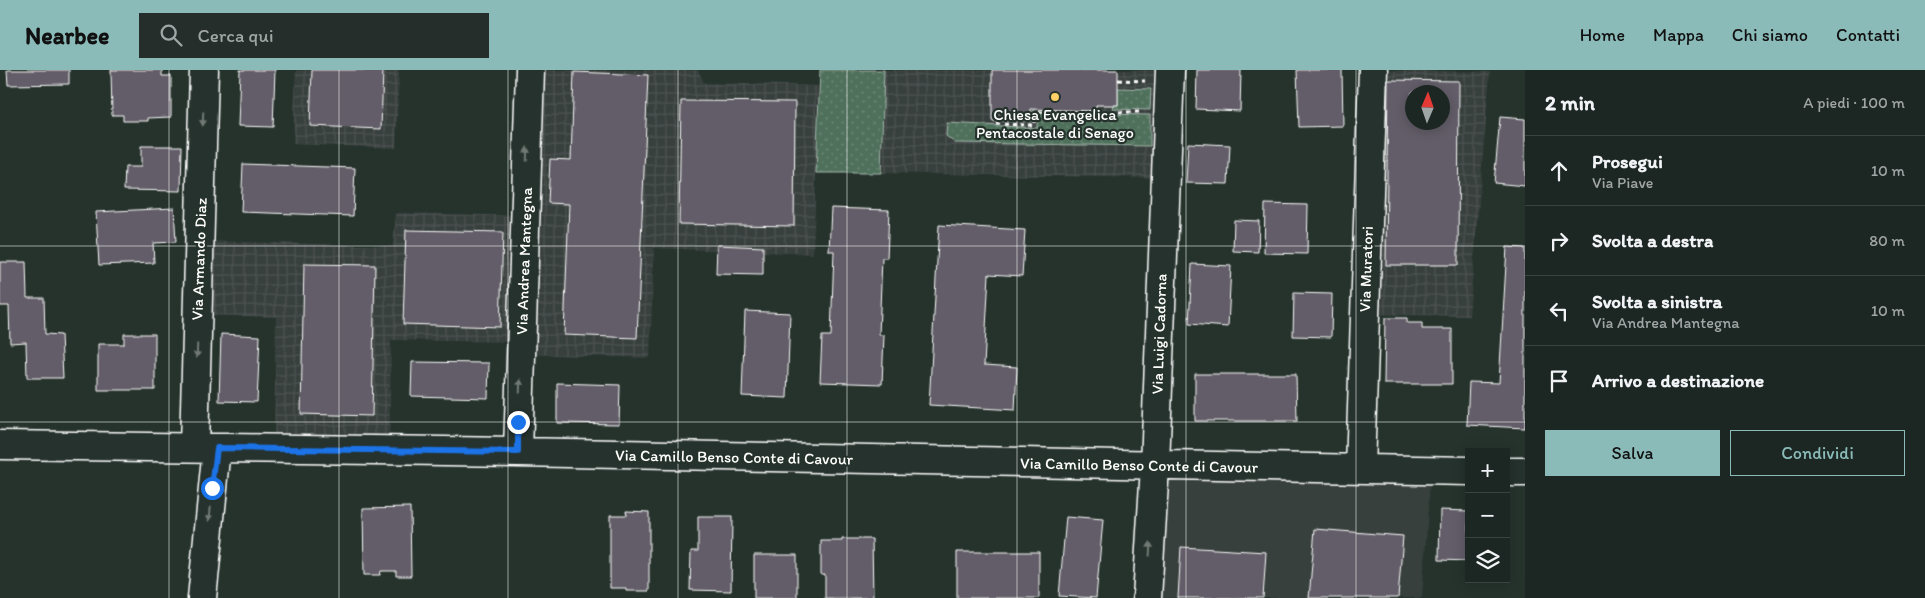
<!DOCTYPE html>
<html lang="it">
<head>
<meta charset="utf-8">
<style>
  body { margin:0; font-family:Itim,sans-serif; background:#252e2a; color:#f1f3f6 }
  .controls { position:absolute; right:15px; bottom:15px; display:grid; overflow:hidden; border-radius:0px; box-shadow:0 2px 12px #0003 }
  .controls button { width:45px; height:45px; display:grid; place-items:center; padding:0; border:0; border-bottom:1px solid #3a4340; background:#1c2622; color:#f1f3f6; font:25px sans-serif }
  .compass { position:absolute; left:1405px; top:15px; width:45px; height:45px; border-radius:50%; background:#1c2622; box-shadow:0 2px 12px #0003; rotate:2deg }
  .stop { position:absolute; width:15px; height:15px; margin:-11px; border:4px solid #1a73e8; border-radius:50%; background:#fff }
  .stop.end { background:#1a73e8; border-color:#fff; box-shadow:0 1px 5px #0008 }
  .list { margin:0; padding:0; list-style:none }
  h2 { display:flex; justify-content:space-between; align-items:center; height:65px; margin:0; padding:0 20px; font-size:21px }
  h2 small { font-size:16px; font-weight:400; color:#a0a5a5 }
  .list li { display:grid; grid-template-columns:32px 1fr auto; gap:15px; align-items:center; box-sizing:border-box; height:70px; padding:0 20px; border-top:1px solid #3a4340 }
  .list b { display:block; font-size:19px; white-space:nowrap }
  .list p { margin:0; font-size:16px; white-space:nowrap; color:#a0a5a5 }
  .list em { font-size:16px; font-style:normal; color:#a0a5a5 }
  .actions { display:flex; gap:10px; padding:15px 20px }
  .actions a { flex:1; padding:11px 0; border:1px solid #8bbbb9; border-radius:0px; text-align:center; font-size:18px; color:#8bbbb9 }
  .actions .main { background:#8bbbb9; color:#111 }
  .icon { flex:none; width:28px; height:28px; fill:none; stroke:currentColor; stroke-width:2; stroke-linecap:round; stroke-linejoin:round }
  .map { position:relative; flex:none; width:1525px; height:528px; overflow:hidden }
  header { display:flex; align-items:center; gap:30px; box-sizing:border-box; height:70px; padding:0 25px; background:#8bbbb9; color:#111 }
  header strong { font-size:24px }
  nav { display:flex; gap:28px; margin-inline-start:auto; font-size:18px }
  .search { width:350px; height:45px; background:#252e2a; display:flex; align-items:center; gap:12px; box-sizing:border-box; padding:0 18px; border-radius:0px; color:#a0a5a5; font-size:19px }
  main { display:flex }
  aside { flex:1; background:#1c2622 }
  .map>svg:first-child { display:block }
  .built { fill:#38403e }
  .industrial { fill:url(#industrial-grid); fill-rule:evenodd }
  .green { fill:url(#green-dots); stroke:#a7b8ae }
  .building { fill:#625d67; stroke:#fff; fill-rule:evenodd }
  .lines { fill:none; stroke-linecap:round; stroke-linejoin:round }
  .minor-casing { stroke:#fff; stroke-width:31 }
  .path { stroke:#fff; stroke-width:3; stroke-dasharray:4 4; stroke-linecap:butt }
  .minor { stroke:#26332d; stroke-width:28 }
  .oneway { fill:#727a76 }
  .route { stroke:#1a73e8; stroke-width:6 }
  .grid { fill:none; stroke:#fff; stroke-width:1; stroke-opacity:0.55 }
  .poi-dot { fill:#ffd166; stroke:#26332d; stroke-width:2 }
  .labels { text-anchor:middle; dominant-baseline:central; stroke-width:4.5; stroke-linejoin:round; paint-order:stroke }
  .poi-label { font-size:16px; fill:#fff; stroke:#26332d }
  .street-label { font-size:16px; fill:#fff; stroke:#26332d }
</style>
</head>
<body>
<header>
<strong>Nearbee</strong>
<div class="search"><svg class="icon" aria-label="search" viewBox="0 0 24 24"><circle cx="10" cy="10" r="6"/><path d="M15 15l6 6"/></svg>Cerca qui</div>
<nav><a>Home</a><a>Mappa</a><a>Chi siamo</a><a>Contatti</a></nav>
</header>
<main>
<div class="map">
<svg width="1525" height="528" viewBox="0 0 1525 528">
  <defs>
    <pattern id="industrial-grid" width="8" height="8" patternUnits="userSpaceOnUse" patternTransform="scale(1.25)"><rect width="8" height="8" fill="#38403e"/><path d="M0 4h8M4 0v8" fill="none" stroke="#4c5351"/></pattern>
    <pattern id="green-dots" width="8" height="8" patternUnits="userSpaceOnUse" patternTransform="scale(1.25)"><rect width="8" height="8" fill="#4f715c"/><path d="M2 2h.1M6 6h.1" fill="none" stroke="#698674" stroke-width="1.8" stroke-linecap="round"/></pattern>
  </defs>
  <rect width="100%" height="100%" fill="#26332d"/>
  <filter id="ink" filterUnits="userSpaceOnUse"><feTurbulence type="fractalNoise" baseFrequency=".02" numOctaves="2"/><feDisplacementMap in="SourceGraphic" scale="10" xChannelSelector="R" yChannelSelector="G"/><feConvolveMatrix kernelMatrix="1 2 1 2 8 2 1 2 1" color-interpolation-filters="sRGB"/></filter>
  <g filter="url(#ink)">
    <!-- built -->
    <path class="built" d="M1158,401L1430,409L1422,528H1146Z"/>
    <!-- industrial -->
    <path class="industrial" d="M296,0H399L396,78L293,74Z
      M534,0H698L704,13L819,16L813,184L654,178L650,288L522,284V272L391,270L389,381L274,379L276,247L202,245L204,171L393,176L396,143L527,146Z
      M884,0H1166L1161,108L881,103Z
      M1365,0L1490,2L1469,246L1365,244ZM1412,22H1442V52H1412Z"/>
    <!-- green -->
    <path class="green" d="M820,0H884L881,103H816Z
      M1118,18L1151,19L1150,40L1113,39L1114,35H1118Z
      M1038,43L1150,45V76L955,73L946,66L947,53L1037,58Z"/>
    <!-- building -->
    <path class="building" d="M7,0H69V14L8,15Z
      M111,0H162V6H171V47L148,48V51H123V45H112Z
      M240,0H275L273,57L238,56Z
      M312,0H383L381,59L310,56Z
      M992,0H1118V35H1096V41L1031,39V51H992Z
      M1197,0H1241L1240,41L1196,39Z
      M1297,0H1342L1343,56L1299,57Z
      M574,2L648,5L637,268L564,265L569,134L548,133L550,89L571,90Z
      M1388,10L1459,11L1458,195H1386ZM1412,22H1442V52H1412Z
      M681,31L795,32L794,156L679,154Z
      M1500,47L1525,49V116L1494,113Z
      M1188,73L1230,75L1228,114L1186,113Z
      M141,76H182L181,121L124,120L125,97H141Z
      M243,94L355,98L353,146L241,142Z
      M1265,134L1308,135L1307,184L1264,183Z
      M174,138L176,172L153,173L154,193L99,195L96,142Z
      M831,138L889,140L887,188H882L879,265H884L882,314L820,312L822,266H831L834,181H829Z
      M1234,150L1259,151L1258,182L1233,181Z
      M939,155L1025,160L1022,206L989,204L984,295L1017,297L1015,340L929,335Z
      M406,160L503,162L500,257L403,254Z
      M717,175L763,177V205L716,204Z
      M1507,177L1525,178V358L1467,355L1469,312L1499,313Z
      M0,192H26L27,228H44L45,264L61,265L63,308H27L26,272L10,273L9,236H0Z
      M304,194L375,195L372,346L301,344Z
      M1192,194L1231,196L1228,257L1189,254Z
      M1294,223L1332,224L1331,267L1293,266Z
      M745,241L790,243L787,328L742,326Z
      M1385,248H1407V253H1422V259H1452V314H1384Z
      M124,264H155V320H98V274H124Z
      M221,264L260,266L257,332L219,331Z
      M412,292L489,293L488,328L411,326Z
      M1195,304H1296L1297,351H1195Z
      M557,313L620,315L619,354L557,353Z
      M410,437L411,506H396V501H381L380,505H364L363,438Z
      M1440,440L1469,441V491L1439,490Z
      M626,441L649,442V521H626V518H610V445H627Z
      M698,447H732L731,521L690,520L691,481H698Z
      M1066,447L1103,450L1096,528L1059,526Z
      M1315,459L1403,466L1398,528H1309Z
      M842,469H872L873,528H825V505H821V471H842Z
      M1181,477L1266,482L1263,528H1178Z
      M957,482H1039V528H957Z
      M754,485H797V528H754Z"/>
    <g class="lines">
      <!-- minor casing -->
      <g class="minor-casing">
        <path id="minor" d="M0,375L518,382L1469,401
          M194,377L204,0
          M518,382L530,0
          M1360,399L1373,0
          M1506,402H1525
          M202,528L217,378
          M1147,528L1155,396L1170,0"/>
      </g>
      <!-- path -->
      <path class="path" d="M1118,10L1145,11
        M996,54L1034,55V42H1143"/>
      <!-- minor -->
      <use href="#minor" class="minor"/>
    </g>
    <!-- one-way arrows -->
    <defs><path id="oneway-solid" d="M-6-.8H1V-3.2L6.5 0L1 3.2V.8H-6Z" transform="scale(1.25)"/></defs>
    <g class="oneway">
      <use href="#oneway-solid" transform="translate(203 49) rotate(92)"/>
      <use href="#oneway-solid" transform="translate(527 84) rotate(-88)"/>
      <use href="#oneway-solid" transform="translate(197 281) rotate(92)"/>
      <use href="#oneway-solid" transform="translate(520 316) rotate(-88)"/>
      <use href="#oneway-solid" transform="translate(210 444) rotate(95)"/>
      <use href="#oneway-solid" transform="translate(1150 479) rotate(-87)"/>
    </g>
  </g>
  <g class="lines" filter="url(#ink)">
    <!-- route -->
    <path class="route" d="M212,418L217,378L518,382V352"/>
  </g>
  <!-- grid -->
  <path class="grid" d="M169,0V528M339,0V528M508,0V528M678,0V528M847,0V528M1017,0V528M1186,0V528M1356,0V528M0,176H1525M0,352H1525"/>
  <!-- markers -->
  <circle class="poi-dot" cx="1055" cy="27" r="5"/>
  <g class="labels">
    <!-- poi labels -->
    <g class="poi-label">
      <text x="1055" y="44">Chiesa Evangelica<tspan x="1055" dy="18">Pentacostale di Senago</tspan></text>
    </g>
    <!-- street labels -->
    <g class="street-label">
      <text transform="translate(199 189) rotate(-88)">Via Armando Diaz</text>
      <text transform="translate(524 191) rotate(-88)">Via Andrea Mantegna</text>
      <text transform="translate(1366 199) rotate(-88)">Via Muratori</text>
      <text transform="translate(1159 264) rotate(-88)">Via Luigi Cadorna</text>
      <text transform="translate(734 387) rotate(1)">Via Camillo Benso Conte di Cavour</text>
      <text transform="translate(1139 395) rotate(1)">Via Camillo Benso Conte di Cavour</text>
    </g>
  </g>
</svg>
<div class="controls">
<button>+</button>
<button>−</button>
<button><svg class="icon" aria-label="layers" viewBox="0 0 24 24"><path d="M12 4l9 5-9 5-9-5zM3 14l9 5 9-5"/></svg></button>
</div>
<svg class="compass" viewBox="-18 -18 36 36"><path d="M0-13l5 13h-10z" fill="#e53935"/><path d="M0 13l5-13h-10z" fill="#a0a5a5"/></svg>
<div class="stop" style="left:212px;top:418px"></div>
<div class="stop end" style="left:518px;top:352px"></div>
</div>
<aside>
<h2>2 min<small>A piedi · 100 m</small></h2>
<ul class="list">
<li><svg class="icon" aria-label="ahead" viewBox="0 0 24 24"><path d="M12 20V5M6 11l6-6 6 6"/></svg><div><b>Prosegui</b><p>Via Piave</p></div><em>10 m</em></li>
<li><svg class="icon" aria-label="right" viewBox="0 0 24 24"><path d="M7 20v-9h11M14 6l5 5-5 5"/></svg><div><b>Svolta a destra</b></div><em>80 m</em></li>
<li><svg class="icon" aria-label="left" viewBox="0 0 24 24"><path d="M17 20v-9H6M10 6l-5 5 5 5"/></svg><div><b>Svolta a sinistra</b><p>Via Andrea Mantegna</p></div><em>10 m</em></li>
<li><svg class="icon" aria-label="arrive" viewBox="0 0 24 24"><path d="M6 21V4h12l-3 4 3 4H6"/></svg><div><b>Arrivo a destinazione</b></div></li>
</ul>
<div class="actions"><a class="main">Salva</a><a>Condividi</a></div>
</aside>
</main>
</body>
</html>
